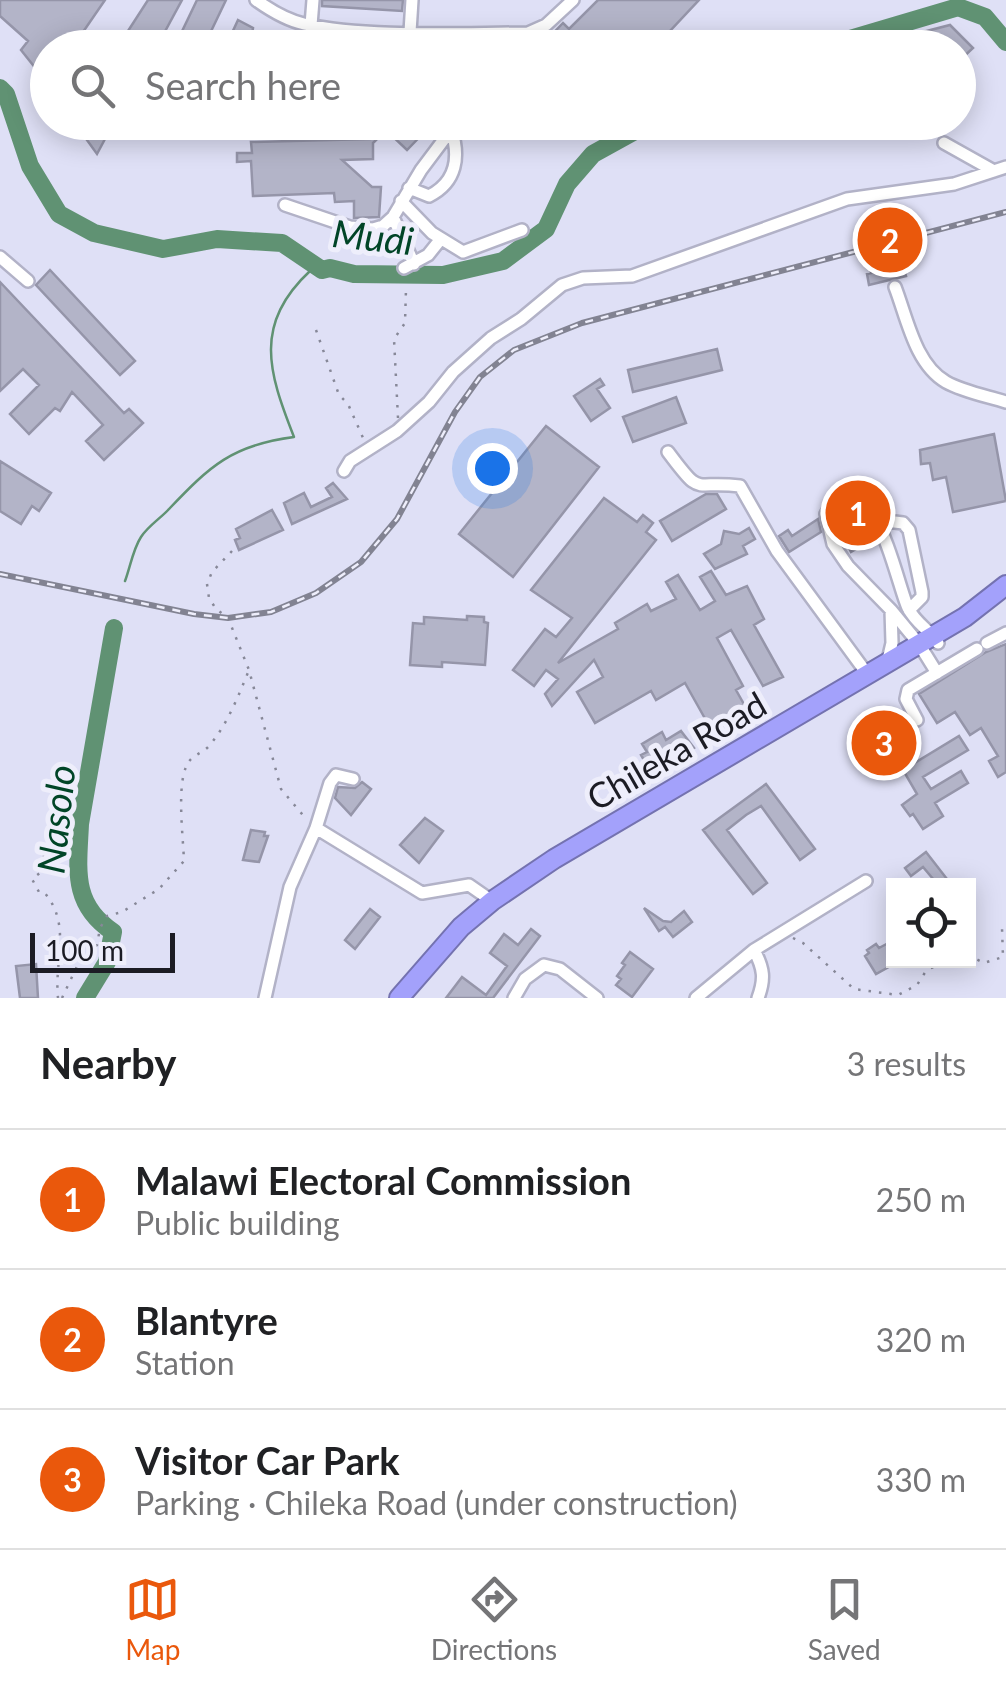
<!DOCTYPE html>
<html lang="en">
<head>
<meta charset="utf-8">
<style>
  body { margin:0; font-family:Lato,sans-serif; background:#f6f6f6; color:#202124 }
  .controls { position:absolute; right:30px; bottom:30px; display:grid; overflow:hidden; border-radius:0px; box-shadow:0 5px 25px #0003 }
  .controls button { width:90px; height:90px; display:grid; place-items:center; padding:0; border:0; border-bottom:2px solid #e0e0e0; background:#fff; color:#202124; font:50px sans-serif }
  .scale { position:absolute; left:30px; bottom:25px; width:145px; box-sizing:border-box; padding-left:10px; border:5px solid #1c1c24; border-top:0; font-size:28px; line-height:35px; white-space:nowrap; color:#1c1c24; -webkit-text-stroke:8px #eeeefb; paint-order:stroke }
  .you { position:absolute; left:492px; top:468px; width:35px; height:35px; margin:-25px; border:8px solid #fff; border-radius:50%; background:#1a73e8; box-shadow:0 0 0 15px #1a73e833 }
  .badge { display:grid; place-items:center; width:65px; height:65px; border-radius:50%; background:#ea580c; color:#fff; font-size:32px; font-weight:700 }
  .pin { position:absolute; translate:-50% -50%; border:5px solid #fff; box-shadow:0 2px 10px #0006 }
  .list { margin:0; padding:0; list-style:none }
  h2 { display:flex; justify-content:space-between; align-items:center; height:130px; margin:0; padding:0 40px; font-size:42px }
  h2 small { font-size:32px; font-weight:400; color:#757577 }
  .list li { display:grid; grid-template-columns:65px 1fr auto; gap:30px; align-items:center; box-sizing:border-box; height:140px; padding:0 40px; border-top:2px solid #e0e0e0 }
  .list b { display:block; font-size:38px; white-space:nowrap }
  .list p { margin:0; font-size:32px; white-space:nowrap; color:#757577 }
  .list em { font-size:32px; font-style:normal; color:#757577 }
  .icon { flex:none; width:55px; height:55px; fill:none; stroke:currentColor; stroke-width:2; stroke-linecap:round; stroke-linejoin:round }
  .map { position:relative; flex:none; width:1006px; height:998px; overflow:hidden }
  .search { position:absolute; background:#fff; box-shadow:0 5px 25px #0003; left:30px; right:30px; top:30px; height:110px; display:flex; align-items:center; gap:25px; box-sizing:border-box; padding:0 35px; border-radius:55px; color:#757577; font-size:38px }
  .sheet { height:550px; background:#fff }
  nav { display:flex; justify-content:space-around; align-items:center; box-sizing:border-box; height:140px; border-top:2px solid #e0e0e0; background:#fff; font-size:28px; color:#757577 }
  nav a { display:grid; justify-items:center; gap:5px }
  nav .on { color:#ea580c }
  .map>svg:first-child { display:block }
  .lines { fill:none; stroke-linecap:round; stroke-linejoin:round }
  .stream { stroke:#609273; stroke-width:2.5 }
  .river { stroke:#609273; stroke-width:18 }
  .building { fill:#b3b4c8; stroke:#9595a9; stroke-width:2.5 }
  .minor-casing { stroke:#b2b2c7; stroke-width:16 }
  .highway-casing { stroke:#7472b0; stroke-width:22 }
  .path { stroke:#878898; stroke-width:2.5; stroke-dasharray:2.5 8; stroke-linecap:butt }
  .minor { stroke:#fff; stroke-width:11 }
  .highway { stroke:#a3a1fb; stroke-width:18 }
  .rail-casing { stroke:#828392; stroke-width:6 }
  .rail { stroke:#eeeefb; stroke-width:2.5; stroke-dasharray:8; stroke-linecap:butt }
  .labels { text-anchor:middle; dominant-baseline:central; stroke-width:10; stroke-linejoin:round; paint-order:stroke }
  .street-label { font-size:35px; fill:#1c1c24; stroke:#eeeefb }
  .water-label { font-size:38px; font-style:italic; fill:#014527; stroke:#eeeefb }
</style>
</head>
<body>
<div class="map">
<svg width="1006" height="998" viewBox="0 0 1006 998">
  <rect width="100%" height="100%" fill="#dfe0f6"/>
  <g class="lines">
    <!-- stream -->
    <path class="stream" d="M125,581C130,568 133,549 141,537C148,526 161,518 169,509C210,466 232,445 294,437C268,371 253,324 311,270C321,270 332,269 342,271C352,273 362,277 372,278C414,281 514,273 542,238C552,225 555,202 561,187C573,159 618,132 645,122"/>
    <!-- river -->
    <path class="river" d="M820,48L958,7L985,17L1006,42
      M0,88L6,94L30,166L59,214L94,233L163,249L217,239L282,243L322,270L330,268L354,274L443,275L503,261L546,229L567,184L593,154L651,122
      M85,998L107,962L113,932C71,904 78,869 80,824L114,628"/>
  </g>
  <!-- building -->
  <path class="building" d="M0,0H105L72,48H48V84L21,50L28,41L0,16Z
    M148,0H182L156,48H117Z
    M197,0H226L203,48H174Z
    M322,0H403L402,11L322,6Z
    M598,0H699L654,48H594L587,41L581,48H539L563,23L569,29Z
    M238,20L253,28L250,48H225Z
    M950,25L973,48L958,62V48H894L892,40Z
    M74,122H114L97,154Z
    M350,122H434L407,150L386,130L373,143V159L342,160L372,187H381L379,217L354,218V201L335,202L334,193L253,196L251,161L237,162V153H252L251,142L368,139Z
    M895,261L897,267L903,265L906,276L869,285L867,274L871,273L870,267Z
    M50,270L135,361L120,375L36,285Z
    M0,282L124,413L129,409L143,423L104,460L86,441L103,425L72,392L60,411L55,408L29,434L10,414L39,385L23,369L0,391Z
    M717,349L722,370L633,392L628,370Z
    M600,379L604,385L597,389L610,408L591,421L574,396Z
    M676,397L686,423L633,442L623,417Z
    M546,426L599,467L513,577L459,534Z
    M994,434L1006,501L953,512L946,477L933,480L930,463L921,464L920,450Z
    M0,461L51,493L39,511L32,506L21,524L0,511Z
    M333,483L347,499L292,524L284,503L304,493L311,507L332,497L326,488Z
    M706,494H717L726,509L672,541L660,521Z
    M604,498L637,522L643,515L653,523L646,532L656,540L558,663L618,629L615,623L647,604L651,611L676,599L666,582L678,575L700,610L715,601L700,577L711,571L726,595L747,586L764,619L754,625L783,677L763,686L731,630L717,638L743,686L736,690L750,715L712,731L685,683L656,700L651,691L595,723L577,692L603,677L594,660L552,706L545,694L558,679L546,670L534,686L513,670L545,629L556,637L572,618L531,590Z
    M846,506H853L861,513L874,538L851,552L838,525L845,522L840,513Z
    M272,510L283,530L239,550L235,540L240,538L236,529Z
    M818,519L821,532L789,552L779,536L788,530L792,536Z
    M749,528L755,539L743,546L747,554L715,569L704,554L721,544L724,531L739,534Z
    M467,616L484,617V622L488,623L485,665L442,662V667L410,665L413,623L424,624V617L467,620Z
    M1006,644V772L998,777L989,761L998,756L981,728L970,735L955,712L937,723L919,694L986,652Z
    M681,731L694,748L677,758L673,752L648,767L641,755L647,752L642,744L662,732L666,740Z
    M959,736L968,750L923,777L931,789L961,771L968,783L935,803L943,816L923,829L913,814L910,816L902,805L917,794L903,770Z
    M362,782L371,789L351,815L335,798L338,787L355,788Z
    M766,784L815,849L800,860L761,806L746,815L727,830L767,883L753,894L703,830Z
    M425,818L443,831L419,863L400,845Z
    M251,830L265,832L264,836H268L259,862L243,860Z
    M926,852L947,879L939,886L923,867L911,876L905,868Z
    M644,908L663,921L671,922L684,911L692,922L673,937L665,927L659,931Z
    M370,909L380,917L355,949L345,940Z
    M531,929L540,936L493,998H446L462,977L486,995L507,966L490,953L504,934L518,945Z
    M894,940V964L876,974L865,956L869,953L867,950L876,944L879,948Z
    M630,952L653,969L632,997L616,985L621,979L617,976L625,965L622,963Z
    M36,964L38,998H20L16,966Z"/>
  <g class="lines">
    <!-- minor casing -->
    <g class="minor-casing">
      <path id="minor" d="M256,0C270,10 286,20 304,24C367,38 461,33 528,33L546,25L573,0
        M311,25L313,0
        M410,32L412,0
        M522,48L536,31
        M944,143L994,171
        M409,188L429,196C457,182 460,156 451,129
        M401,201L432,233L463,252L522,230
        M285,205L350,227L373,229L383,226L393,217L421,170L457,122
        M393,217L414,264
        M0,257L28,281
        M404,268L428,255L440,240
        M895,287C907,318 915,364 946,382C964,392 987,396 1006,402
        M668,452C703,499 691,480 740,486L777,551L868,675
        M344,471L350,461L397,431L429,402L453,372L491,338L521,319L562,285L583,278L632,276L847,199L954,184L1006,167
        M878,520L903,523L909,530L922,592V597L909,610
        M987,643L1006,633
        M887,664L892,643L891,610
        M937,673L919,644L891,610L848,566L833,544L826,514C870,445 897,585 908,608C916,624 930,630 938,643
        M917,720L906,699L908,690L977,649
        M316,828L422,893L469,885L492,901
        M754,950C764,969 765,979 758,998
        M265,998L290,887L316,828L330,783L336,775L353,779
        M514,998L525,979L544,965L560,969L597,998
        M696,998L754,950L866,881"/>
    </g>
    <!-- highway casing -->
    <g class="highway-casing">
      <path id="highway" d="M399,998L461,927L492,901L554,859L965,617L1006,585"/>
    </g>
    <!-- path -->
    <path class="path" d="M316,330L339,395L348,404L364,440
      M398,418L394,339L405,323L406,289
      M232,551L212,572L207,584L209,598L216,609L228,618L249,670L281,789L307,820
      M44,855V870L32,879L39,892H44C72,925 54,959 58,998
      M793,938L803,943L854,989L898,995L917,985L926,971L944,961
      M968,955L984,963L1003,957L1002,928L1006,927
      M62,998L80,960L97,945L100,928L107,916L122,912L159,889L184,861C183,836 177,788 186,767C191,754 201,755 209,746C227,725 238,697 249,670"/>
    <!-- minor -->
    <use href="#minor" class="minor"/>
    <!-- highway -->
    <use href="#highway" class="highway"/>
    <!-- rail casing -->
    <g class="rail-casing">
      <path id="rail" d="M0,574L194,614L228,618L271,612L316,593L361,562L397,519L455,412L480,377L514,350L582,323L1006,212"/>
    </g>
    <!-- rail -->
    <use href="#rail" class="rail"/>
  </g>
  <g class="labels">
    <!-- street labels -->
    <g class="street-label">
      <text transform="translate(676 750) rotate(-30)">Chileka Road</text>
    </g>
    <!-- water labels -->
    <g class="water-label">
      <text transform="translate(373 236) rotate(6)">Mudi</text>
      <text transform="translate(55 819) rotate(-84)">Nasolo</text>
    </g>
  </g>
</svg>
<div class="controls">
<button><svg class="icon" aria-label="locate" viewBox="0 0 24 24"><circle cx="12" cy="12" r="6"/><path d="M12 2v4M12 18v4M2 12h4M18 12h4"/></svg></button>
</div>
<div class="scale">100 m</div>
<div class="you"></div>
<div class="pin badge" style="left:858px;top:513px">1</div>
<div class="pin badge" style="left:890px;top:240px">2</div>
<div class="pin badge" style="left:884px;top:743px">3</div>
<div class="search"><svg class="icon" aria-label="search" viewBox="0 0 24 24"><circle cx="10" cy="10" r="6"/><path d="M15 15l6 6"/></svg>Search here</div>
</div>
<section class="sheet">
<h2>Nearby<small>3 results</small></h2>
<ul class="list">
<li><span class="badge">1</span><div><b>Malawi Electoral Commission</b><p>Public building</p></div><em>250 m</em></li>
<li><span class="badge">2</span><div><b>Blantyre</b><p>Station</p></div><em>320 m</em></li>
<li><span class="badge">3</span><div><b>Visitor Car Park</b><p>Parking · Chileka Road (under construction)</p></div><em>330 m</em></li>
</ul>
</section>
<nav>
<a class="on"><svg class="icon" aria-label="map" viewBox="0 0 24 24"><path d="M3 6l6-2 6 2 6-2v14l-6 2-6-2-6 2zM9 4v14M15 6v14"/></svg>Map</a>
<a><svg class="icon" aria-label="directions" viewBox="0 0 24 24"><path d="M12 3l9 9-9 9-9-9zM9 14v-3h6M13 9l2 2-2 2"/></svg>Directions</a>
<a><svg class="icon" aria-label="saved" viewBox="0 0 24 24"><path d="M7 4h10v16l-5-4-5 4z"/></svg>Saved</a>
</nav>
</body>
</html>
